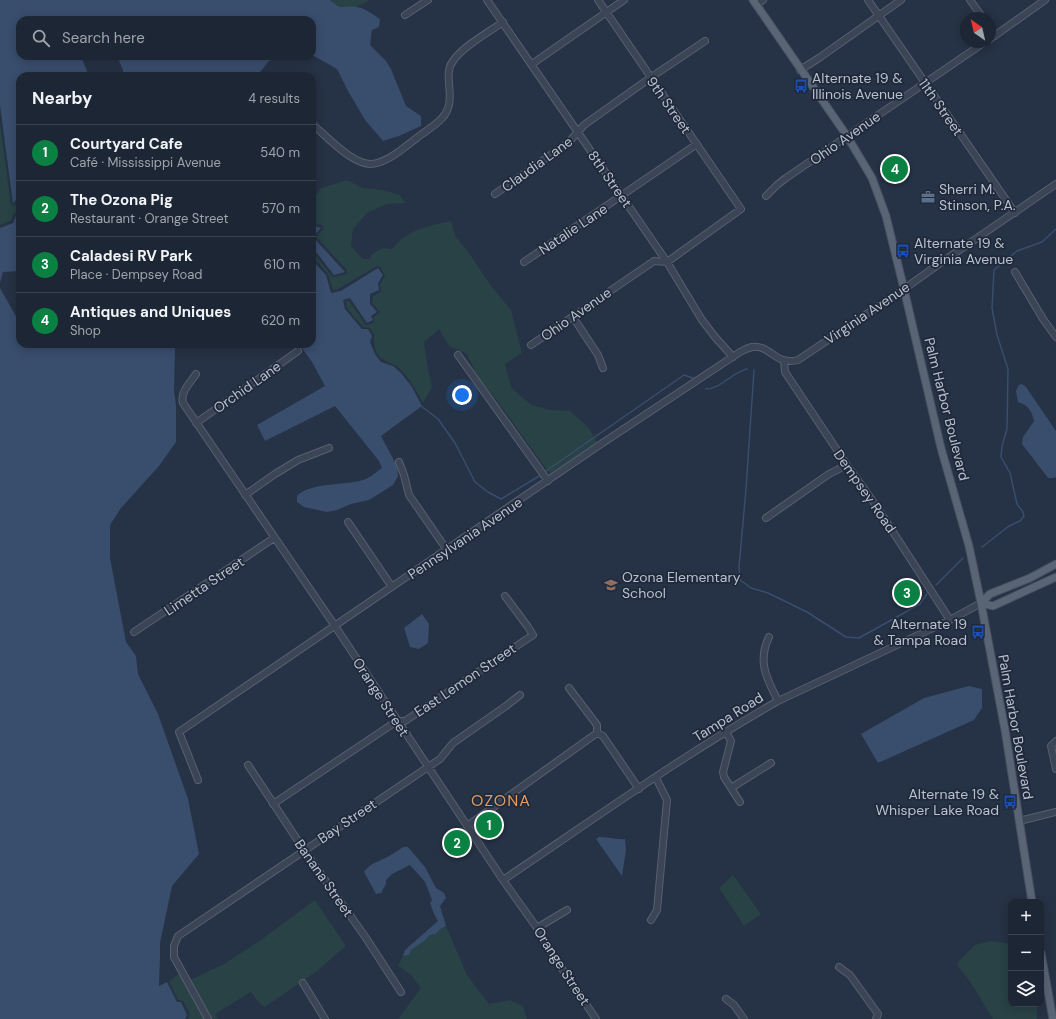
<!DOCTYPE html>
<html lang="en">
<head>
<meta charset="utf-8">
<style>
  body { margin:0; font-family:"DM Sans",sans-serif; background:#252e3c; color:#f1f3f6 }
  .controls { position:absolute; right:12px; bottom:12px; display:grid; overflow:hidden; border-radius:8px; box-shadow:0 2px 10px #0003 }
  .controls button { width:36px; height:36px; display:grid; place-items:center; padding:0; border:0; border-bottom:1px solid #3a434f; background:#1c2634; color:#f1f3f6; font:20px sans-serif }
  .compass { position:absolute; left:960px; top:12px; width:36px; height:36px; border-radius:50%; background:#1c2634; box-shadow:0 2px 10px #0003; rotate:326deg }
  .you { position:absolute; left:462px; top:395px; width:14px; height:14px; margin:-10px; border:3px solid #fff; border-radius:50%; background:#1a73e8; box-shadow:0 0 0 6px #1a73e833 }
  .badge { display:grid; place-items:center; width:26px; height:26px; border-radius:50%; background:#0b8043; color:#fff; font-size:13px; font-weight:700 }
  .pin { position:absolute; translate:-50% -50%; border:2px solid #fff; box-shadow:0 1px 4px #0006 }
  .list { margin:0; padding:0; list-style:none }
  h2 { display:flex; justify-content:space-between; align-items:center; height:52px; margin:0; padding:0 16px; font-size:17px }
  h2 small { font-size:13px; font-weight:400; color:#a0a5ac }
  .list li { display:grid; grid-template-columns:26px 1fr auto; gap:12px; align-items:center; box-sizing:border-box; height:56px; padding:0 16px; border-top:1px solid #3a434f }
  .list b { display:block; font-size:15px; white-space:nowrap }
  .list p { margin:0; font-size:13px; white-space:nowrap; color:#a0a5ac }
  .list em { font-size:13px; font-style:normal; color:#a0a5ac }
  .icon { flex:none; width:22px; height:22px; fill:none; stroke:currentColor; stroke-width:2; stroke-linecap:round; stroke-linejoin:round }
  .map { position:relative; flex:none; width:1056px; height:1019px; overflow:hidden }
  .search { position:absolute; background:#1c2634; box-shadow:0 2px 10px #0003; left:16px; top:16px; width:300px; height:44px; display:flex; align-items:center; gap:10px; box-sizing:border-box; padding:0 14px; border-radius:12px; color:#a0a5ac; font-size:15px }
  .panel { position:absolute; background:#1c2634; box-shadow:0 2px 10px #0003; left:16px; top:72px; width:300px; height:276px; border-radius:12px }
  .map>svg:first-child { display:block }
  .green { fill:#284246 }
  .water { fill:#394d6d }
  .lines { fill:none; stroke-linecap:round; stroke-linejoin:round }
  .stream { stroke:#394d6d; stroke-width:1.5 }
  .minor-casing { stroke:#57606f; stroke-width:8 }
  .major-casing { stroke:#454e5e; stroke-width:9 }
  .minor { stroke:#3b4555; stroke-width:6 }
  .major { stroke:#596475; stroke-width:7 }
  .labels { text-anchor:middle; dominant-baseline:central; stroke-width:3.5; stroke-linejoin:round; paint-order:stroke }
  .poi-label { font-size:14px; fill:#b9c0ce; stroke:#1f293a; text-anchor:start }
  .street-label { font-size:14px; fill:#b9c0ce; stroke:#1f293a }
  .quarter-label { font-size:16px; letter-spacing:1px; fill:#dc9d66; stroke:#1f293a }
</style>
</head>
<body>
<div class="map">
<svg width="1056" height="1019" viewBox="0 0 1056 1019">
  <rect width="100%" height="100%" fill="#263245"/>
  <!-- green -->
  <path class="green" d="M330,0H370C356,8 344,12 330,0Z
    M0,123L11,204L14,206L18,201L20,204L19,212L14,214L11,221L0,225Z
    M347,180L363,188L383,190L400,195L405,203L387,204L367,213L353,229L351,246L363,259H370L372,254L383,248L392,249C396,246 398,241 403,238C416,228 436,224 451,221L455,235L471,256L491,286L511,310L522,353L505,364L511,387L519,395L532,405L550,410L570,411L588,427L597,442L550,474L495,398L477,376L467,354L449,346L439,329L424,342L428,369L432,387L423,403C417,392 411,381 402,371C395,363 392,365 384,360C375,356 373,343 374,335L370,328L363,327L354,317L347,308L346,301H349L366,325H368L374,322V317L380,312L372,303L373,296L381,292L380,284L385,276L380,267L377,266L338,289L333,290L328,274L312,256V251L333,277L347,274V270L316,237L324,228L322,225L316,224L312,217V201L321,188Z
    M733,875L761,914L744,926L719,888Z
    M315,900L346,946L317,971L265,1007L258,1002L251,992L215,1014L218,1019H212L190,980L224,964L258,942Z
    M446,926L467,975L489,1004L510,1000L523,1006L527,1019H398L421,988L411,975L398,966L403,956L409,955L410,950L423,942L430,935L436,934L439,930Z
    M990,941L1011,944V1004H1037V1019H993L971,983L957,965L959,961L975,945Z
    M180,973L205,1019H188L190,1014L183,1001L178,1000L169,981Z"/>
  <!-- water -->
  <path class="water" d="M0,0H330C342,11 344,5 357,7C365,8 374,15 380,19L379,27L372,30L370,45L386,61L391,69L406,106L421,116V126L399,136L383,141L365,120L348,91L337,69L314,56H310H312V20H20V56H81L89,76H20V200L17,198L13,204L0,105Z
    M117,56H286L269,61L257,76H123V70Z
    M20,215V271L3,272L0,283V228L13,223L16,216Z
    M312,222L315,226L321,228L313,237L345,272L334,275L312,247Z
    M312,260L326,275L331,293L341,291L378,268L383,275L378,283L379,290L370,294V304L377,312L371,316L373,320L367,323L350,298L343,300L345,309L362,329H368L372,336L370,342L375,354L381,362L393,366L401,373L412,387L422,406L381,436L397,466L398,476L393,485L369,500L351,504L337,510L327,512L304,507L297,502V496C311,482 343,486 363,480C370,478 376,472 382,468L379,461L335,406L265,441L257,425L325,386L312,362L299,344H312Z
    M0,288L17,318L20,317V344H177L175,349L174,391L176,405V442L159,466L121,508L110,525V558L126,642L136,656L138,674L158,714L188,799L199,854L172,886L160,943V956L159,986L167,982L177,1002H181L187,1015L185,1019H0Z
    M1022,384L1026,387L1056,431V477L1054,478H1048L1022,444L1023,437L1034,421C1032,411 1028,405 1018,402L1016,391L1019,385Z
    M422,614L429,624L428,643L419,649L410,647L404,628Z
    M969,686L982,689V708L974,720L878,763L861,734L924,698Z
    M599,837C609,837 616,840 625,839L626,850L622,876L596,839Z
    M403,847H408L425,867L436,888L444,893L446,898L440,906L446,926L439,930L436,934L430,935L423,942L411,950L409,955L403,956L405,950L438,921L434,914L430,903L432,900L425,882L410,865L392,874L386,880V884L381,893L376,894L364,872C369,863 381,861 389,856C394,853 399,850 403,847Z"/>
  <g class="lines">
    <!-- stream -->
    <path class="stream" d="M754,370L746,489L739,567L740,580L751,588L768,593L807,612L846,637L859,638L920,604L927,594
      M706,389C721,389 732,372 747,369
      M421,406L438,419L455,443L475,482L488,492L501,499L539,476
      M546,471L684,375L693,378
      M982,547L1009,526L1020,521L1024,516L1023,512L1017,504L1010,473L1001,457L1002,446L1007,429L1008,369L997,335L992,308L994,270L1017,251L1042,242L1056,229
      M936,585L963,558"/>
    <!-- minor casing -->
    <g class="minor-casing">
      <path id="minor" d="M487,0L667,262L702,320L715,337L733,357
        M868,0L1015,213
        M970,0L983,18
        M756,5L763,0
        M405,15L428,0
        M990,29L995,36
        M990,39L1045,0
        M532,64L624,0
        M800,70L819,58L901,0
        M312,124C327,136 356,170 377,163C392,159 406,146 418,137C428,129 444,121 448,108C454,93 443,74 453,61C462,47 489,32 503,22
        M495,194L569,142L584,125L650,78L705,41
        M766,196L777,185L786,178L985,42
        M524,262L697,144
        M1015,272L1043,319L1056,337
        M573,317L598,355L603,368
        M531,345L654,261L667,262L741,209L598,0
        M458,355L548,481
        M784,361L785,372L847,465L875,504L950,620
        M196,374C190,383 180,392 183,403L335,626L503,880L537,928L550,951L596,1019
        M196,423L298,351
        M399,462L404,475L409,495L447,550
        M245,495L275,474L298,460L329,448
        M766,518L829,474L847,465
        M348,522L392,587
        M134,632L274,538
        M769,637C757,662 767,679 778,701
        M569,688L597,725V733
        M726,732L731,741L723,772L724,777L740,802
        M597,733L603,736L639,789
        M1056,741L1051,746L1056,769
        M248,765L304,850L366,938L401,992
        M198,780L179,732L598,446L740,352C743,350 748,348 752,347C770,344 775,366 798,360L904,289L939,264L1056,184
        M731,788L771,763
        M273,804L397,721H405L533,635L528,627L505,596
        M1019,821L1056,812
        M467,826L597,733
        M503,880C594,819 683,755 778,701L950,620L981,603
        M651,920L657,910L667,800L656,778
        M537,928L567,910
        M839,967L850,975L878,1014L876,1019
        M303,983L325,1019
        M726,999L734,1005L744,1019
        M208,1019L174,957V946L178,936L440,759L453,743L506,706L520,695"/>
    </g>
    <!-- major casing -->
    <g class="major-casing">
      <path id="major" d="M753,0L847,136L872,178L886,216L904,289L941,448L969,546L981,603L1005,730L1032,902
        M981,603L990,594L1030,578L1056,564
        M981,603L993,606L1056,577
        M1041,953L1053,1019"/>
    </g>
    <!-- minor -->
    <use href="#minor" class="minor"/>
    <!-- major -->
    <use href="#major" class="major"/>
  </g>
  <!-- icons -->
  <defs>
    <g id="bus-bare" transform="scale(1.08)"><path d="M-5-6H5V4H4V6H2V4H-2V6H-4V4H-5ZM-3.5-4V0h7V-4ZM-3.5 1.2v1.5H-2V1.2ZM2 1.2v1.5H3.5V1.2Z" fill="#1a4fb4" stroke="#1f293a" stroke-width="2.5" paint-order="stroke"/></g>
    <g id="office-bare" transform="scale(1.08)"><path d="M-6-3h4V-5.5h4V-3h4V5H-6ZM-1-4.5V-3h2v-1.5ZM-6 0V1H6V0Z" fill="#5c6f8a" stroke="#1f293a" stroke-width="2.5" paint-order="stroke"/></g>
    <g id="school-bare" transform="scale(1.08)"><path d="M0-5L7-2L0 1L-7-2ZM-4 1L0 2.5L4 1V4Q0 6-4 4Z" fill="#8d6e63" stroke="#1f293a" stroke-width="2.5" paint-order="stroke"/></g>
  </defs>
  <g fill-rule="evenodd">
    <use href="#bus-bare" x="801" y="86"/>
    <use href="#office-bare" x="928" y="197"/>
    <use href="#bus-bare" x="903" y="251"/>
    <use href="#school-bare" x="611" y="585"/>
    <use href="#bus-bare" x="978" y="632"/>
    <use href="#bus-bare" x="1010" y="802"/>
  </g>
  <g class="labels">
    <!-- poi labels -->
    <g class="poi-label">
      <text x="812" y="78">Alternate 19 &amp;<tspan x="812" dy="16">Illinois Avenue</tspan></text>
      <text x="939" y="189">Sherri M.<tspan x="939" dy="16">Stinson, P.A.</tspan></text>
      <text x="914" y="243">Alternate 19 &amp;<tspan x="914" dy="16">Virginia Avenue</tspan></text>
      <text x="622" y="577">Ozona Elementary<tspan x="622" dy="16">School</tspan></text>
      <text x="967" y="624" text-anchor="end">Alternate 19<tspan x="967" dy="16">&amp; Tampa Road</tspan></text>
      <text x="999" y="794" text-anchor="end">Alternate 19 &amp;<tspan x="999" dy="16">Whisper Lake Road</tspan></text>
    </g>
    <!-- street labels -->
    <g class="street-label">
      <text transform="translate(669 105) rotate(55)">9th Street</text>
      <text transform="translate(941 107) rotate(55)">11th Street</text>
      <text transform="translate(845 138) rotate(-35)">Ohio Avenue</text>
      <text transform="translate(537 164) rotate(-36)">Claudia Lane</text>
      <text transform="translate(610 179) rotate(55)">8th Street</text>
      <text transform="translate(573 229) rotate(-34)">Natalie Lane</text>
      <text transform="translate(867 313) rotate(-34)">Virginia Avenue</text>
      <text transform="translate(576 314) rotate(-35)">Ohio Avenue</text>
      <text transform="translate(247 387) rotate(-35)">Orchid Lane</text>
      <text transform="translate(947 409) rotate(76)">Palm Harbor Boulevard</text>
      <text transform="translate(865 491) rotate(55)">Dempsey Road</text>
      <text transform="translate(465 538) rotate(-34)">Pennsylvania Avenue</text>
      <text transform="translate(204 586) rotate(-34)">Limetta Street</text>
      <text transform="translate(465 680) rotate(-34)">East Lemon Street</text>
      <text transform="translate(381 697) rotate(57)">Orange Street</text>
      <text transform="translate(728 717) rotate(-32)">Tampa Road</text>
      <text transform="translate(1016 727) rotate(80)">Palm Harbor Boulevard</text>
      <text transform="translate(347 821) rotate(-34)">Bay Street</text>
      <text transform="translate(324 878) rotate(55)">Banana Street</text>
      <text transform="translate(562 966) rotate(57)">Orange Street</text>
    </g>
    <!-- quarter labels -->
    <g class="quarter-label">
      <text x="501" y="800">OZONA</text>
    </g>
  </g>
</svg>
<div class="controls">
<button>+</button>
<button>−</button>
<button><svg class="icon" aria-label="layers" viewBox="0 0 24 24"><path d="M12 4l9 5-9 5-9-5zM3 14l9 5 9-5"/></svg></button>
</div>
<svg class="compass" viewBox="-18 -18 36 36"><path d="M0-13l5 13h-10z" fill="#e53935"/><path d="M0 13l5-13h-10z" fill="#a0a5ac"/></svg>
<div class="you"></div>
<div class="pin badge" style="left:489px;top:825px">1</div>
<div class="pin badge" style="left:457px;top:843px">2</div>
<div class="pin badge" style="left:907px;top:593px">3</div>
<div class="pin badge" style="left:895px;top:169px">4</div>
<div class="search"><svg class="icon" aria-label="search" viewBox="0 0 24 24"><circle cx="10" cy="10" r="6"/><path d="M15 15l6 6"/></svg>Search here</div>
<section class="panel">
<h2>Nearby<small>4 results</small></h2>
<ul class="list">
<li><span class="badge">1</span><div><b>Courtyard Cafe</b><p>Café · Mississippi Avenue</p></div><em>540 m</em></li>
<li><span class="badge">2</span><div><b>The Ozona Pig</b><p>Restaurant · Orange Street</p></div><em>570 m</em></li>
<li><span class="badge">3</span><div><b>Caladesi RV Park</b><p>Place · Dempsey Road</p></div><em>610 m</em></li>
<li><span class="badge">4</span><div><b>Antiques and Uniques</b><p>Shop</p></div><em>620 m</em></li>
</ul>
</section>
</div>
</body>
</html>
